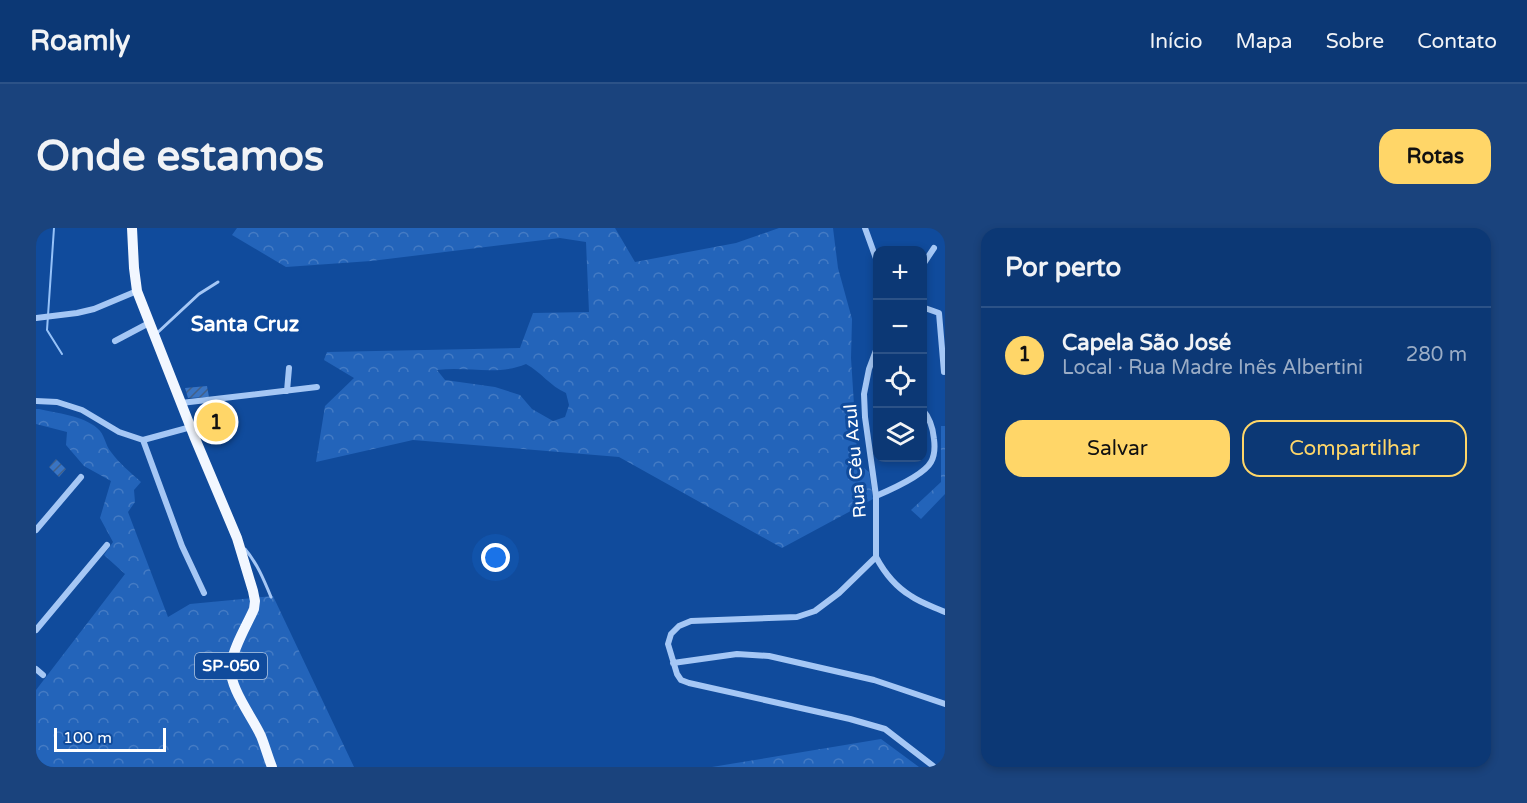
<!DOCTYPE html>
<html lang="pt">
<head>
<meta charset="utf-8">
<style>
  body { margin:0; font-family:"Varela Round",sans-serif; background:#1a437d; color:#f1f3f6 }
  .controls { position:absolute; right:18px; top:18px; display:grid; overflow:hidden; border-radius:12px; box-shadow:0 3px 9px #0003 }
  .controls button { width:54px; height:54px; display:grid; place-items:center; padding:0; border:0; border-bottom:2px solid #2c5287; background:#0c3875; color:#f1f3f6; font:30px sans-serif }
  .scale { position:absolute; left:18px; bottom:15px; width:112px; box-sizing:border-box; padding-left:6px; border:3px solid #fff; border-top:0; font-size:16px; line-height:21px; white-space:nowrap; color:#fff; -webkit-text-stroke:4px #104b9c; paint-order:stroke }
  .you { position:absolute; left:460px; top:330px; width:21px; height:21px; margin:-15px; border:4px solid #fff; border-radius:50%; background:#1a73e8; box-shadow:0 0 0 9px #1a73e833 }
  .badge { display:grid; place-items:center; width:39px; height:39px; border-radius:50%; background:#ffd668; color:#111; font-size:20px; font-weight:700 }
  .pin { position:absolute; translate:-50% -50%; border:3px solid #fff; box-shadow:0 2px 6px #0006 }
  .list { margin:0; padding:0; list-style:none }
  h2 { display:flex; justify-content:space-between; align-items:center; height:78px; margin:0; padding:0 24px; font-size:26px }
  h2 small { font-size:20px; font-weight:400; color:#9aacc5 }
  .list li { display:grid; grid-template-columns:39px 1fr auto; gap:18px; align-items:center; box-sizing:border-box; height:96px; padding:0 24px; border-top:2px solid #2c5287 }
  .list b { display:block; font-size:22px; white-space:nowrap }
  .list p { margin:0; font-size:20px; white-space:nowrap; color:#9aacc5 }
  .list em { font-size:20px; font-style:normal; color:#9aacc5 }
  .actions { display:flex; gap:12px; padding:18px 24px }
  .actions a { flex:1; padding:14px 0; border:2px solid #ffd668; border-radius:18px; text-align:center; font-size:21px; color:#ffd668 }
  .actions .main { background:#ffd668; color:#111 }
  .icon { flex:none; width:33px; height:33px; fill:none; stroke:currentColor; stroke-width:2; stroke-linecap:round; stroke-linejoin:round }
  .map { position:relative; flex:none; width:909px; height:539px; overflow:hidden; border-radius:18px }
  header { display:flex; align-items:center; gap:36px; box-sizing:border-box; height:84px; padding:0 30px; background:#0c3875; border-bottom:2px solid #2c5287 }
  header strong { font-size:28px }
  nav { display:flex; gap:33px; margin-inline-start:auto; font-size:21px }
  .intro { display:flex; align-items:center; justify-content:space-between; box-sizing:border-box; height:144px; padding:0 36px }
  h1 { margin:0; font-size:42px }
  .button { padding:15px 27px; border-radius:18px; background:#ffd668; color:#111; font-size:21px; font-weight:700 }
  main { display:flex; gap:36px; padding:0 36px }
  aside { flex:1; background:#0c3875; border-radius:18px; box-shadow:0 3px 9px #0003 }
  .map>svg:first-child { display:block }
  .forest { fill:url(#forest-crowns); fill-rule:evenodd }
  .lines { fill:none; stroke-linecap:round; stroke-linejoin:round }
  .stream { stroke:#96c2f8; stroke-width:2 }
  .building { fill:url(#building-hatch) }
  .service { stroke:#a5c7f5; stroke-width:3 }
  .minor { stroke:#a5c7f5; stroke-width:6 }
  .primary { stroke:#f2f7ff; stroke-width:10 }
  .labels { text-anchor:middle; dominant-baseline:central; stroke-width:6; stroke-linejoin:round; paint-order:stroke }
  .shield { fill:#104b9c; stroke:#b7c9e1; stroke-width:1.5 }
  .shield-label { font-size:16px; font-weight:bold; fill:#fff }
  .street-label { font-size:18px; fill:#fff; stroke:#104b9c }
  .quarter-label { font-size:21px; font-weight:bold; fill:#fff; stroke:#104b9c }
</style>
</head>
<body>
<header>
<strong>Roamly</strong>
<nav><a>Início</a><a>Mapa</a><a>Sobre</a><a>Contato</a></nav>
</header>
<div class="intro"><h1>Onde estamos</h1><a class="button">Rotas</a></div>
<main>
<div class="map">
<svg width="909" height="539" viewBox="0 0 909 539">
  <defs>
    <pattern id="forest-crowns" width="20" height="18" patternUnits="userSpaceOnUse" patternTransform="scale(1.5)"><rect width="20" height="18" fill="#2364ba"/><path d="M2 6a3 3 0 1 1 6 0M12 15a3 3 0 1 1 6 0" fill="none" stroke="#447bc4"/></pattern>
    <pattern id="building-hatch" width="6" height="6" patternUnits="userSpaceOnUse" patternTransform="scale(1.5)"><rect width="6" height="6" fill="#3974c3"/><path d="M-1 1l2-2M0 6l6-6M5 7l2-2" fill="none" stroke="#426088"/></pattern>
  </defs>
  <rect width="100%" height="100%" fill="#104b9c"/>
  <!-- forest -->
  <path class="forest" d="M201,0H579L599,34L700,15L743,0H797L802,40L816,91L815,130L821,224L823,236L833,244L837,271L746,320L583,229L377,212L280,234L289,178L318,150L288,132L291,124L484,120L497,85L553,84L550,14L524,10L335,33L250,39L196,7ZM490,136C505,144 514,158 530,165L533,177L529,189L517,193L496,181L484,167L459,159L409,152L401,142C431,138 462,148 490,136Z
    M0,181H3C20,185 48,188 61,200C69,206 69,217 75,224C83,235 94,244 105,254L98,262L99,274L92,284L132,389L154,376L237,368L318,539H0V462L89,346L68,327L77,314L64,290L75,253L48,238L30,217L31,204L0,196Z
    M905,198H909V266L885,291L875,282L905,254Z
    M845,511L883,539H676Z"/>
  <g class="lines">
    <!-- stream -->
    <path class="stream" d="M18,0L11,102L26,126"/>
  </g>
  <!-- building -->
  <path class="building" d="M171,158L173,169L152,170L149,160Z
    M170,188H188V200L171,201Z
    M20,231L30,241L23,249L13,239Z"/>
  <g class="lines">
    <!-- service -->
    <path class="service" d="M120,106L163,66L182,54
      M209,321C221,335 228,352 235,369"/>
    <!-- minor -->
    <path class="minor" d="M829,0L842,36
      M886,38L898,20
      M886,79L903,85L908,144
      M0,90L41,85L58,81L101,63
      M79,113L113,95
      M842,117L833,141L828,166L829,189L840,268V329C848,344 860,359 875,368C885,375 898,379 909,384
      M251,163L253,140
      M0,173L21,174L46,182L83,204L107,212L155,199
      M145,175L281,159
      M107,212L146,318L168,365
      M840,268C854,262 888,247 895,234C899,227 899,219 898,211C897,200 894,190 886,181
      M0,302L45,249
      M840,329L803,365L779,383L761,389L655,393L643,398L635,406L632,416L641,446L645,452L653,455L814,491L849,501L897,538
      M0,402L71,317
      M637,435L701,426L733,428L838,452L909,476
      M0,441L7,447"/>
    <!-- primary -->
    <path class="primary" d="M96,0L98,40L101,63L158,208L201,310L217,363L219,373L218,381C211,397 197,420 195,437C192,459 216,488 225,508C229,518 232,529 236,539"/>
  </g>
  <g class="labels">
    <!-- shield labels -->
    <rect class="shield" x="159" y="425" width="72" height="26" rx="4.5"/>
    <g class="shield-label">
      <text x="195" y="438">SP-050</text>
    </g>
    <!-- street labels -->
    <g class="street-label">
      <text transform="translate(819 233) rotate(-95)">Rua Céu Azul</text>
    </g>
    <!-- quarter labels -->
    <g class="quarter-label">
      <text x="209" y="96">Santa Cruz</text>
    </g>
  </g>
</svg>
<div class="controls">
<button>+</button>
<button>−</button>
<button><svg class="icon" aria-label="locate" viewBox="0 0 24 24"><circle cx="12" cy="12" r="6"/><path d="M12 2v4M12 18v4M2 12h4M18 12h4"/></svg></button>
<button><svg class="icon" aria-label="layers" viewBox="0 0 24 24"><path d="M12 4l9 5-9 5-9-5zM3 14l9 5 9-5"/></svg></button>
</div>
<div class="scale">100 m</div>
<div class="you"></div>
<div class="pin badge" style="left:180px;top:194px">1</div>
</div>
<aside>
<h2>Por perto<small></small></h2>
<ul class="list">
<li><span class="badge">1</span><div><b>Capela São José</b><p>Local · Rua Madre Inês Albertini</p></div><em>280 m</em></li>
</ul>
<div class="actions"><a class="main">Salvar</a><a>Compartilhar</a></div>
</aside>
</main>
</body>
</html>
